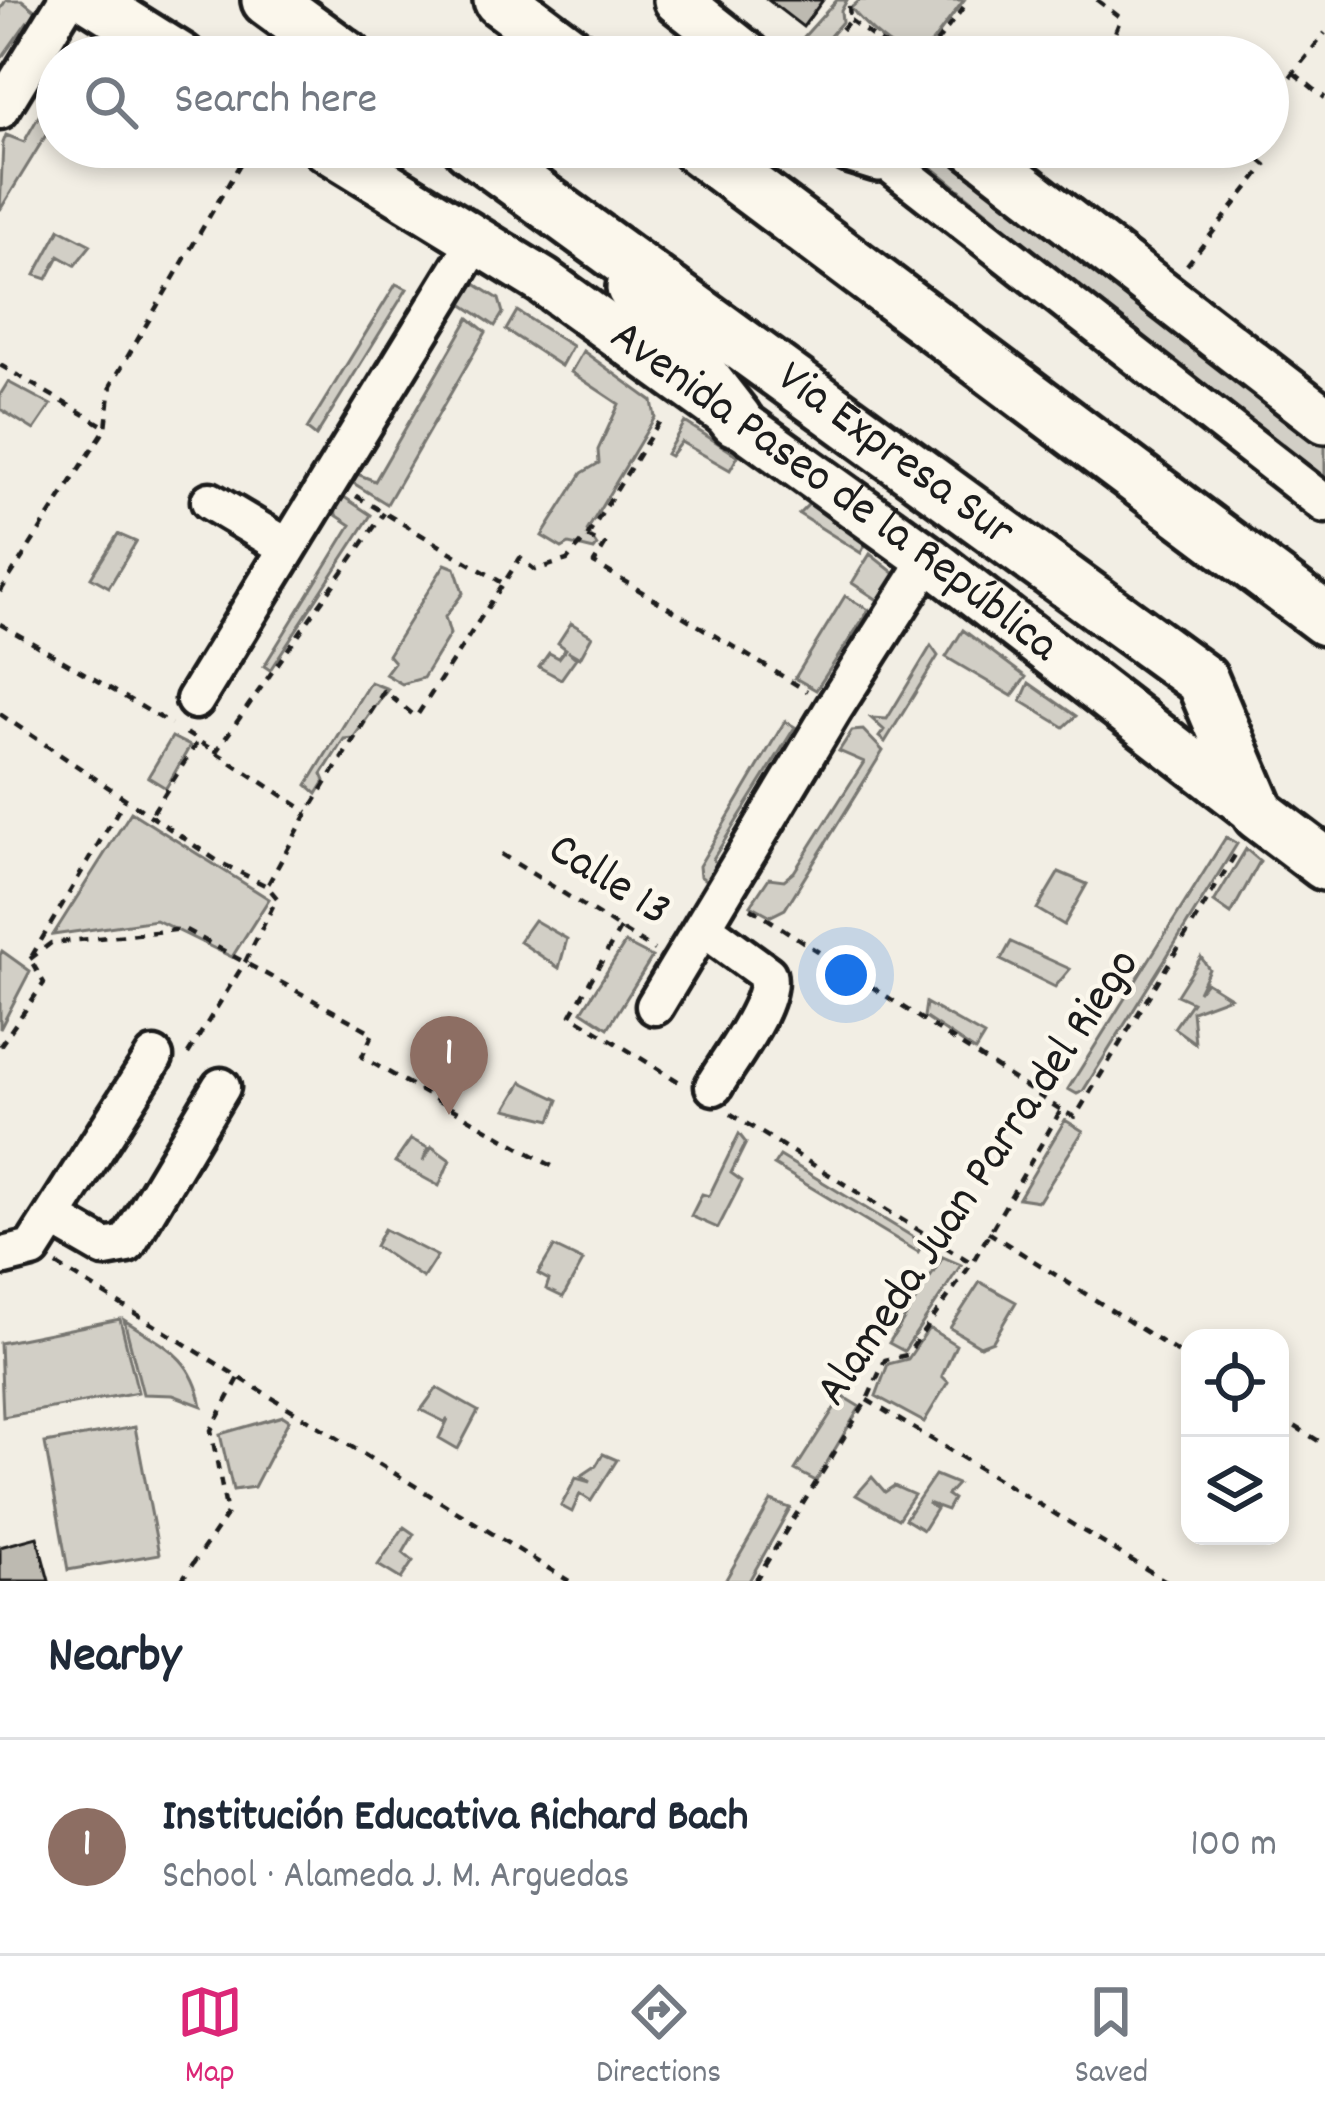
<!DOCTYPE html>
<html lang="en">
<head>
<meta charset="utf-8">
<style>
  body { margin:0; font-family:Dekko,sans-serif; background:#f2f2f3; color:#1f2937 }
  .controls { position:absolute; right:36px; bottom:36px; display:grid; overflow:hidden; border-radius:24px; box-shadow:0 6px 18px #0003 }
  .controls button { width:108px; height:108px; display:grid; place-items:center; padding:0; border:0; border-bottom:3px solid #e0e1e3; background:#fff; color:#1f2937; font:60px sans-serif }
  .you { position:absolute; left:846px; top:975px; width:42px; height:42px; margin:-30px; border:9px solid #fff; border-radius:50%; background:#1a73e8; box-shadow:0 0 0 18px #1a73e833 }
  .badge { display:grid; place-items:center; width:78px; height:78px; border-radius:50%; background:#db2777; color:#fff; font-size:39px; font-weight:700 }
  .pin { position:absolute; translate:-50% -99px; filter:drop-shadow(0 3px 6px #0008) }
  .pin::after { content:''; position:absolute; top:63px; width:42px; height:36px; background:inherit; clip-path:polygon(0 0,100% 0,50% 100%) }
  .list { margin:0; padding:0; list-style:none }
  h2 { display:flex; justify-content:space-between; align-items:center; height:156px; margin:0; padding:0 48px; font-size:51px }
  h2 small { font-size:39px; font-weight:400; color:#747a83 }
  .list li { display:grid; grid-template-columns:78px 1fr auto; gap:36px; align-items:center; box-sizing:border-box; height:216px; padding:0 48px; border-top:3px solid #e0e1e3 }
  .list b { display:block; font-size:45px; white-space:nowrap }
  .list p { margin:0; font-size:39px; white-space:nowrap; color:#747a83 }
  .list em { font-size:39px; font-style:normal; color:#747a83 }
  .icon { flex:none; width:66px; height:66px; fill:none; stroke:currentColor; stroke-width:2; stroke-linecap:round; stroke-linejoin:round }
  .map { position:relative; flex:none; width:1325px; height:1581px; overflow:hidden }
  .search { position:absolute; background:#fff; box-shadow:0 6px 18px #0003; left:36px; right:36px; top:36px; height:132px; display:flex; align-items:center; gap:30px; box-sizing:border-box; padding:0 42px; border-radius:66px; color:#747a83; font-size:45px }
  .sheet { height:372px; background:#fff }
  nav { display:flex; justify-content:space-around; align-items:center; box-sizing:border-box; height:168px; border-top:3px solid #e0e1e3; background:#fff; font-size:33px; color:#747a83 }
  nav a { display:grid; justify-items:center; gap:6px }
  nav .on { color:#db2777 }
  .map>svg:first-child { display:block }
  .green { fill:#d2cfc6; stroke:#777671; stroke-width:3 }
  .building { fill:#bdbab1; stroke:#1c1c1c; stroke-width:3 }
  .lines { fill:none; stroke-linecap:round; stroke-linejoin:round }
  .minor-casing { stroke:#1c1c1c; stroke-width:45 }
  .major-casing { stroke:#1c1c1c; stroke-width:54 }
  .highway-casing { stroke:#1c1c1c; stroke-width:60 }
  .path { stroke:#1c1c1c; stroke-width:4.5; stroke-dasharray:9 9; stroke-linecap:butt }
  .minor { stroke:#fbf7ec; stroke-width:36 }
  .major { stroke:#fbf7ec; stroke-width:45 }
  .highway { stroke:#fbf7ec; stroke-width:51 }
  .labels { text-anchor:middle; dominant-baseline:central; stroke-width:9; stroke-linejoin:round; paint-order:stroke }
  .street-label { font-size:48px; fill:#1c1c1c; stroke:#fbf7ec }
</style>
</head>
<body>
<div class="map">
<svg width="1325" height="1581" viewBox="0 0 1325 1581">
  <rect width="100%" height="100%" fill="#f2eee4"/>
  <filter id="ink" filterUnits="userSpaceOnUse"><feTurbulence type="fractalNoise" baseFrequency=".00833" numOctaves="2"/><feDisplacementMap in="SourceGraphic" scale="24" xChannelSelector="R" yChannelSelector="G"/><feConvolveMatrix kernelMatrix="1 2 1 2 8 2 1 2 1" color-interpolation-filters="sRGB"/></filter>
  <g filter="url(#ink)">
    <!-- green -->
    <path class="green" d="M6,0H22L48,21L39,32L27,22L0,60V10Z
      M837,0H847L841,11L842,22L812,57H799L792,50Z
      M860,0H964L921,57C898,57 865,26 851,8Z
      M52,93L57,96V117L0,210L3,143L6,135L24,142Z
      M907,147H950L1325,432V486Z
      M60,229L91,245L75,265L59,256L47,279L35,275Z
      M472,282L499,299L503,313L495,326L459,302Z
      M396,284L407,289L316,436L307,429Z
      M517,311L572,346L561,366L506,330Z
      M469,318L486,332L387,504L350,481L355,473L375,481Z
      M583,351L652,401L655,417L587,531L597,546L594,550L569,544L562,548L542,536L582,473L599,463L598,450L619,404L571,372Z
      M8,382L51,405L34,430L0,409V395Z
      M685,422L738,456L730,470L681,442L670,456L666,454Z
      M341,495L371,515L270,670L264,666L351,525L336,515L335,504Z
      M810,503L868,539L861,553L799,514Z
      M118,534L136,542L109,587L91,577Z
      M870,554L908,584L893,610L852,583Z
      M445,564L455,568L463,593L445,617L450,634L423,678L402,684L385,674L394,662L388,655Z
      M845,596L869,610L816,690L795,678Z
      M571,623L592,636L580,658L568,651L576,658L561,679L539,667L549,653L559,658L566,649L558,643Z
      M963,630L1026,677L1012,696L946,657Z
      M931,646L938,656L885,742L879,737L884,730L871,718L887,719Z
      M370,682L388,689L353,738L344,739L322,774L325,781L317,794L307,785Z
      M1029,683L1076,716L1064,727L1021,701Z
      M785,721L795,727L713,859L723,874V893L700,876L699,866Z
      M863,730L883,751L785,909L771,916L751,905L769,878L784,880L794,872L864,762L839,751L852,731Z
      M172,737L190,746L166,788L148,777Z
      M131,812L269,899L232,957L156,920L53,935Z
      M1226,837L1237,844L1083,1091L1077,1094L1068,1089Z
      M1246,849L1260,861L1231,914L1214,902Z
      M1059,872L1087,884L1064,925L1037,909Z
      M534,920L567,939L559,968L519,941Z
      M1011,942L1070,969L1055,987L1001,960Z
      M625,943L652,957L608,1028L582,1011Z
      M2,951L30,971L0,1029V955Z
      M1201,957L1209,969L1198,992L1206,982L1230,997L1192,1011L1195,1043L1174,1028L1192,1002L1177,995Z
      M926,1003L984,1036L975,1051L924,1017Z
      M522,1082L559,1100L551,1120L506,1109Z
      M1065,1120L1083,1131L1039,1201L1019,1198Z
      M739,1134L746,1143L731,1173L742,1181L718,1228L691,1216L702,1194L709,1196Z
      M411,1139L428,1148L423,1161L432,1147L450,1160L439,1186L395,1162Z
      M780,1156L923,1243L918,1252L774,1165Z
      M384,1229L437,1256L423,1278L375,1246Z
      M554,1247L583,1261L563,1297L546,1289L549,1280L538,1274Z
      M943,1257L961,1265L904,1351L889,1343Z
      M980,1282L1016,1302L993,1341L980,1346L950,1328Z
      M120,1319L138,1392L3,1417L0,1343Z
      M124,1320C164,1346 192,1355 202,1406L173,1395L143,1394Z
      M929,1328L956,1345L942,1376L948,1382L924,1422L876,1396L888,1364L908,1359Z
      M437,1388L478,1411L458,1449L439,1438L448,1419L445,1422L421,1410Z
      M842,1396L860,1407L816,1481L795,1470Z
      M283,1416L289,1420L254,1487L233,1490L220,1434Z
      M135,1427L159,1554L68,1570L45,1443Z
      M603,1454L617,1460L591,1501L580,1494L572,1512L561,1506L576,1478L590,1482L581,1476L596,1466Z
      M935,1475L957,1484L947,1495L953,1499L947,1510L928,1503L936,1509L923,1530L905,1519Z
      M872,1477L885,1492L894,1486L914,1495L898,1519L856,1495Z
      M771,1501L790,1508L749,1581H725Z
      M404,1527L414,1534L403,1553L413,1561L401,1579L378,1565Z"/>
    <!-- building -->
    <path class="building" d="M768,0H823L803,27Z
      M37,1537L49,1581H0V1547Z"/>
    <g class="lines">
      <!-- minor casing -->
      <g class="minor-casing">
        <path id="minor" d="M0,110L67,0
          M869,147L1325,504
          M210,501L287,547
          M195,700L476,241
          M704,928L767,974C775,1002 729,1060 714,1086
          M655,1006L834,708L929,559
          M53,1218L105,1248L127,1244L221,1087
          M0,1257L32,1249L154,1057"/>
      </g>
      <!-- major casing -->
      <g class="major-casing">
        <g id="major">
          <path d="M91,0L182,57"/>
          <path d="M677,0L749,57"/>
          <path id="s1" d="M325,147L543,281L929,559L1259,814"/>
          <path d="M972,147L1325,420"/>
        </g>
      </g>
      <!-- highway casing -->
      <g class="highway-casing">
        <g id="highway">
          <path d="M268,0L346,57"/>
          <path d="M500,0L576,57"/>
          <path id="s2" d="M470,147L1202,680L1259,814L1325,864"/>
          <path d="M696,147L1325,619"/>
          <path d="M852,147L878,155"/>
          <path d="M633,288L736,420"/>
        </g>
      </g>
      <!-- path -->
      <path class="path" d="M1097,0L1121,18L1105,57
        M850,20L901,57
        M818,57L850,20L849,5L854,0
        M925,57L969,0
        M1294,73L1325,98
        M1268,105L1325,33
        M1187,265L1266,165L1244,147
        M0,365L104,426
        M356,496L501,582
        M587,537L605,545L594,563L807,691
        M0,592L106,428L111,385L250,147
        M0,624L171,724
        M0,714L219,862L267,886
        M186,733L308,812
        M215,753L384,513
        M153,812L198,741
        M501,854L654,950
        M751,908L1061,1110
        M620,929L571,1015L681,1083
        M30,959L51,943L184,929L373,1033L362,1057L557,1169
        M0,1046L44,983L30,959L125,799
        M188,1054L245,962L277,898L267,886L308,812L384,691L416,717L520,558L535,570L567,560L587,537L663,416
        M731,1114L972,1263
        M988,1232L1190,1360
        M57,1265L569,1581
        M867,1400L1166,1581
        M1280,1417L1325,1445
        M181,1581L227,1514L211,1430L239,1378
        M755,1581L867,1400L885,1360L907,1355L972,1263L1061,1110L1075,1117L1238,850"/>
      <!-- minor -->
      <use href="#minor" class="minor"/>
      <!-- major -->
      <use href="#major" class="major"/>
      <!-- highway -->
      <use href="#highway" class="highway"/>
    </g>
  </g>
  <g class="labels">
    <!-- street labels -->
    <g class="street-label">
      <text stroke="none"><textPath href="#s2" startOffset="525">Via Expresa Sur</textPath></text>
      <text stroke="none"><textPath href="#s1" startOffset="615">Avenida Paseo de la República</textPath></text>
      <text transform="translate(608 882) rotate(32)">Calle 13</text>
      <text transform="translate(980 1179) rotate(-56)">Alameda Juan Parra del Riego</text>
    </g>
  </g>
</svg>
<div class="controls">
<button><svg class="icon" aria-label="locate" viewBox="0 0 24 24"><circle cx="12" cy="12" r="6"/><path d="M12 2v4M12 18v4M2 12h4M18 12h4"/></svg></button>
<button><svg class="icon" aria-label="layers" viewBox="0 0 24 24"><path d="M12 4l9 5-9 5-9-5zM3 14l9 5 9-5"/></svg></button>
</div>
<div class="you"></div>
<div class="pin badge" style="left:449px;top:1115px;background:#8d6e63">1</div>
<div class="search"><svg class="icon" aria-label="search" viewBox="0 0 24 24"><circle cx="10" cy="10" r="6"/><path d="M15 15l6 6"/></svg>Search here</div>
</div>
<section class="sheet">
<h2>Nearby<small></small></h2>
<ul class="list">
<li><span class="badge" style="background:#8d6e63">1</span><div><b>Institución Educativa Richard Bach</b><p>School · Alameda J. M. Arguedas</p></div><em>100 m</em></li>
</ul>
</section>
<nav>
<a class="on"><svg class="icon" aria-label="map" viewBox="0 0 24 24"><path d="M3 6l6-2 6 2 6-2v14l-6 2-6-2-6 2zM9 4v14M15 6v14"/></svg>Map</a>
<a><svg class="icon" aria-label="directions" viewBox="0 0 24 24"><path d="M12 3l9 9-9 9-9-9zM9 14v-3h6M13 9l2 2-2 2"/></svg>Directions</a>
<a><svg class="icon" aria-label="saved" viewBox="0 0 24 24"><path d="M7 4h10v16l-5-4-5 4z"/></svg>Saved</a>
</nav>
</body>
</html>
